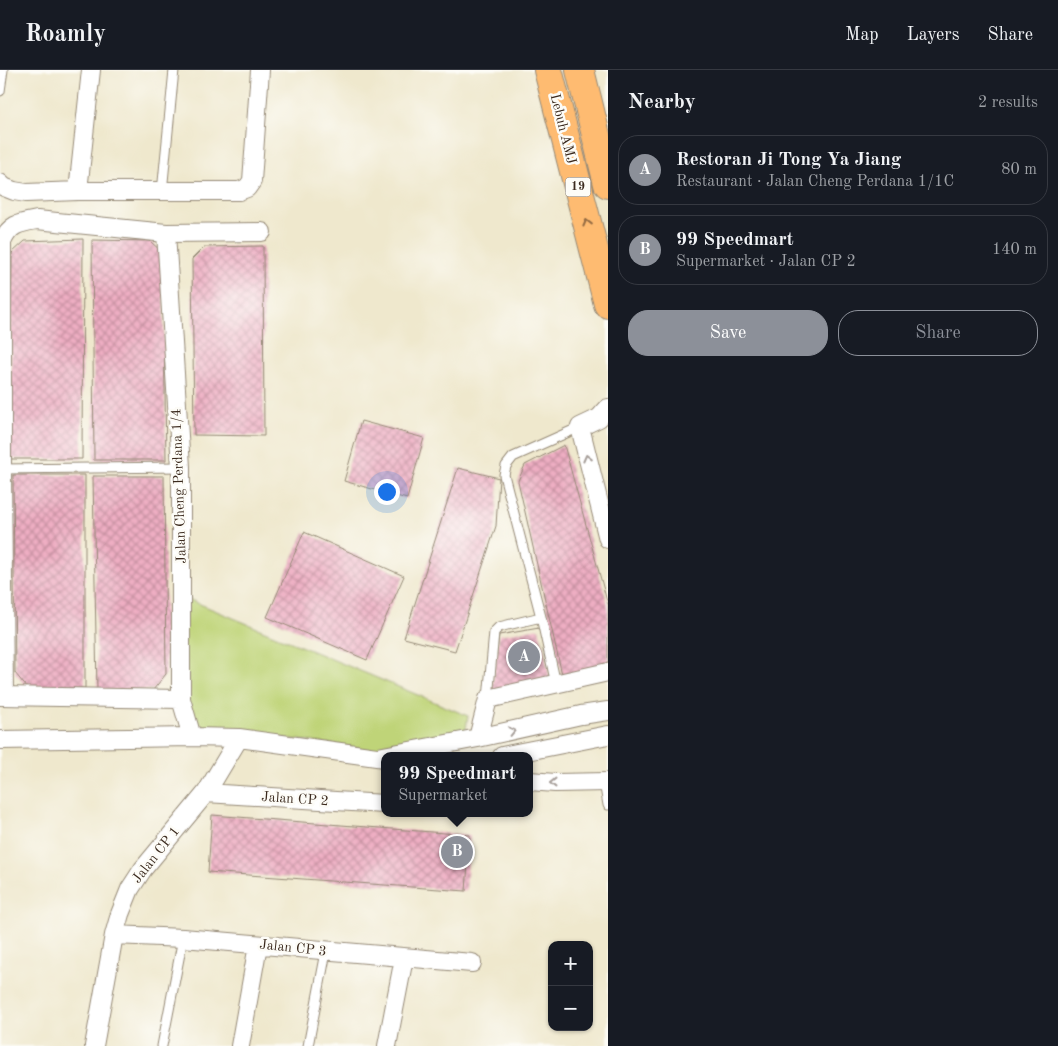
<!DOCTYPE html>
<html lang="en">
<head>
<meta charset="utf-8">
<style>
  body { margin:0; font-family:"Old Standard TT",serif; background:#242831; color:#f1f3f6 }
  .controls { position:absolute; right:15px; bottom:15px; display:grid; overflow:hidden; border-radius:10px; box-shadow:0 1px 4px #0004 }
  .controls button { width:45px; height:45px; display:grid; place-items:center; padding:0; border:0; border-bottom:1px solid #363941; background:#171b24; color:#f1f3f6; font:25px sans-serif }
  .you { position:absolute; left:386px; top:421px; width:18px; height:18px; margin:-12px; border:4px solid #fff; border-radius:50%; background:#1a73e8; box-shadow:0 0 0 8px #1a73e833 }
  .badge { display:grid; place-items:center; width:32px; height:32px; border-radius:50%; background:#8c9099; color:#fff; font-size:16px; font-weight:700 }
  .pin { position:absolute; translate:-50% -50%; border:2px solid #fff; box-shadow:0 1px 5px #0006 }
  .popup { position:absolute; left:381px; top:682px; width:152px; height:65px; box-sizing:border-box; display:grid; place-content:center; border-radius:10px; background:#171b24; filter:drop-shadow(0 1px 4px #0005); font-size:16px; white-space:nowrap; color:#9ea1a6 }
  .popup b { font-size:19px; color:#f1f3f6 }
  .popup::after { content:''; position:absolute; left:50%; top:100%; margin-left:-10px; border:10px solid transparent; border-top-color:#171b24 }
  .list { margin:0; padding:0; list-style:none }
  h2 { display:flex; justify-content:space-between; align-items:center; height:65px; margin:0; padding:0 20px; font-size:21px }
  h2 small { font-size:16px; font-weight:400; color:#9ea1a6 }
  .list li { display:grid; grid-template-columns:32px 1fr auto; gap:15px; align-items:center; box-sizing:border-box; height:70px; margin:0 10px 10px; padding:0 10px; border:1px solid #363941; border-radius:20px }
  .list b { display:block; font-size:19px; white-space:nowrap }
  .list p { margin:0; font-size:16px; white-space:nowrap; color:#9ea1a6 }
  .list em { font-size:16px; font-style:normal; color:#9ea1a6 }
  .actions { display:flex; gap:10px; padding:15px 20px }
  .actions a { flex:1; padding:11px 0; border:1px solid #8c9099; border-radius:20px; text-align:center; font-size:18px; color:#8c9099 }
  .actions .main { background:#8c9099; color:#fff }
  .map { position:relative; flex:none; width:608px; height:976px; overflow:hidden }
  header { display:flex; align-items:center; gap:30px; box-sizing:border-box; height:70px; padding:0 25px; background:#171b24; border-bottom:1px solid #363941 }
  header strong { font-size:24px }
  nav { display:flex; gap:28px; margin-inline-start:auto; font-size:18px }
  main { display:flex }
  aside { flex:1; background:#171b24 }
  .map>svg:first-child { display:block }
  .grass { fill:#bfd478; stroke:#7d7f4b }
  .building { fill:url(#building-cross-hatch) }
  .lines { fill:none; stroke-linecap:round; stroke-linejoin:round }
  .service-casing { stroke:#958976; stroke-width:11 }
  .minor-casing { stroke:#958976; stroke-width:20 }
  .trunk-casing { stroke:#958976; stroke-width:30 }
  .service { stroke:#fff; stroke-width:9 }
  .minor { stroke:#fff; stroke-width:18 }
  .trunk { stroke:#febb71; stroke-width:28 }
  .oneway { stroke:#936b43 }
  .oneway2 { stroke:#a79f9a }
  .labels { text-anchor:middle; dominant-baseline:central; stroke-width:5; stroke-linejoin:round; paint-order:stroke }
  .shield { fill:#fdfcf7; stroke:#75695f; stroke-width:1 }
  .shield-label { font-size:12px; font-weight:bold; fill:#3b2a1e }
  .street-label { font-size:14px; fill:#3b2a1e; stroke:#fdfcf7 }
</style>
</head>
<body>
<header>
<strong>Roamly</strong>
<nav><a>Map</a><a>Layers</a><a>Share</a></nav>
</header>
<main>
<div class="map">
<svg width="608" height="976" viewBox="0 0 608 976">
  <defs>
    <pattern id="building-cross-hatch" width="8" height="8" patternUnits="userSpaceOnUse" patternTransform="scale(1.25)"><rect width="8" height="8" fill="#eeaec3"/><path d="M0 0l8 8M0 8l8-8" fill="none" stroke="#c28e9e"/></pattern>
  </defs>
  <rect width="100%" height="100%" fill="#fdfcf7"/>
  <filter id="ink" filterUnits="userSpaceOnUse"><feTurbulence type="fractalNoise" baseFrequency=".02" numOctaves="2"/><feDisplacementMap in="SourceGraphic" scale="10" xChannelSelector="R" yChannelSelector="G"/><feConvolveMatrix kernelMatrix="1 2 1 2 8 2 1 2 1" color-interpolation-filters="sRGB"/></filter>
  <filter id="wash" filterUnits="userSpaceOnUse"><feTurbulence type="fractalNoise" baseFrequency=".0096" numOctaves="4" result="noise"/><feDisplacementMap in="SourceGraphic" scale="20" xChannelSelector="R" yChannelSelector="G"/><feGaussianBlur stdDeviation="1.12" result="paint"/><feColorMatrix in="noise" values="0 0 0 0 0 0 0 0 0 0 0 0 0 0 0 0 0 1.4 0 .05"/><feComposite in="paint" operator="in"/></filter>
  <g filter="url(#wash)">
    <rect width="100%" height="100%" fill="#efe8cd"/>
    <!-- grass -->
    <path class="grass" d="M183,527L468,646L465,665L394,683L183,654Z"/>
    <g id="blocks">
      <!-- building -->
      <path class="building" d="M83,169L82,389H10L12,183L25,171Z
        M92,170L150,171L163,183L166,390H94Z
        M263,176L264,366L194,365L192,189L204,177Z
        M361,351L424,368L407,429L344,411Z
        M564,375L608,535V591L600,598L563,609L518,411L525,395Z
        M458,398L499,408L496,456L455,581L404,568Z
        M13,405H85V618L28,619L15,603Z
        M93,406H164L166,604L153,620H97Z
        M304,462L404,506L367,590L267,547Z
        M539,558L550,609L492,621L499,565Z
        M212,745L470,765L466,821L208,802Z"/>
    </g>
  </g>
  <g filter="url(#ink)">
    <use href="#blocks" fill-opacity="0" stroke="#958976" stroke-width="1"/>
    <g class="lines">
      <!-- service casing -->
      <g class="service-casing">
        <path id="service" d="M0,21L3,0
          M162,122L174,0
          M2,399L181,397
          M556,614L541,547L504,405L506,396L513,387L580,357
          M488,629L494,562L499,557L541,547
          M604,712L608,735
          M162,976L183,868
          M308,976L326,882"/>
      </g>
      <!-- minor casing -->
      <g class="minor-casing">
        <path id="minor" d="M0,113L4,117L14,121L26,123L78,121H239L247,118L252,111L260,0
          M78,121L91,0
          M166,163L181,397V629L192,667
          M608,338L599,348L580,357L608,469
          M0,626L181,629
          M4,626L2,399V172C10,154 19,153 37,150L166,163L262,162
          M478,668L488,629L608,602
          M0,670L192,667L239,668L384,688
          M502,686L608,665
          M378,687L478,668L581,645L608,641
          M530,711L555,713L608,712
          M206,723L384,734
          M114,865L183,868L472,893
          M94,976L114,865L120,844L130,819L143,799L206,723L239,668
          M240,976L258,875
          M387,976L404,888"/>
      </g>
      <!-- trunk casing -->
      <g class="trunk-casing">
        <path id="trunk" d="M548,0L608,234
          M580,0L608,114"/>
      </g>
      <!-- service -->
      <use href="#service" class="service"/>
      <!-- minor -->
      <use href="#minor" class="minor"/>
      <!-- trunk -->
      <use href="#trunk" class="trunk"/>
    </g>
    <!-- one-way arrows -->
    <defs><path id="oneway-chevron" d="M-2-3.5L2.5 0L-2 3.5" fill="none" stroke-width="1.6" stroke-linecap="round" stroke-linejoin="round" transform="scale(1.25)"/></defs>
    <use class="oneway" href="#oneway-chevron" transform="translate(587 153) rotate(-104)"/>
    <g class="oneway2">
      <use href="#oneway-chevron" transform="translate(587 388) rotate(-104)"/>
      <use href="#oneway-chevron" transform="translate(512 661) rotate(-13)"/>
      <use href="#oneway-chevron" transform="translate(553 713) rotate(-180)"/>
    </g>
  </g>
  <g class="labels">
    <!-- shield labels -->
    <rect class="shield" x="565.5" y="107.5" width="25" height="19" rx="4"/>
    <g class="shield-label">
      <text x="578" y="117">19</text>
    </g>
    <!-- street labels -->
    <g class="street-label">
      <text transform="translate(563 59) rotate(76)">Lebuh AMJ</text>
      <text transform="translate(179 416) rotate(-92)">Jalan Cheng Perdana 1/4</text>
      <text transform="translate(295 729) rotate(4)">Jalan CP 2</text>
      <text transform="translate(156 785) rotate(-52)">Jalan CP 1</text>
      <text transform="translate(293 878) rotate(6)">Jalan CP 3</text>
    </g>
  </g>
</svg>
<div class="controls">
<button>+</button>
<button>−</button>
</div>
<div class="you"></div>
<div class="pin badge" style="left:524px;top:587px">A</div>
<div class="pin badge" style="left:457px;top:782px">B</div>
<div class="popup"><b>99 Speedmart</b>Supermarket</div>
</div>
<aside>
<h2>Nearby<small>2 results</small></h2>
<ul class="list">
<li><span class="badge">A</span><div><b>Restoran Ji Tong Ya Jiang</b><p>Restaurant · Jalan Cheng Perdana 1/1C</p></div><em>80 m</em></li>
<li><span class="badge">B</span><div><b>99 Speedmart</b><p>Supermarket · Jalan CP 2</p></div><em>140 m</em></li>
</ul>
<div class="actions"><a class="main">Save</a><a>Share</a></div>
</aside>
</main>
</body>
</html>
